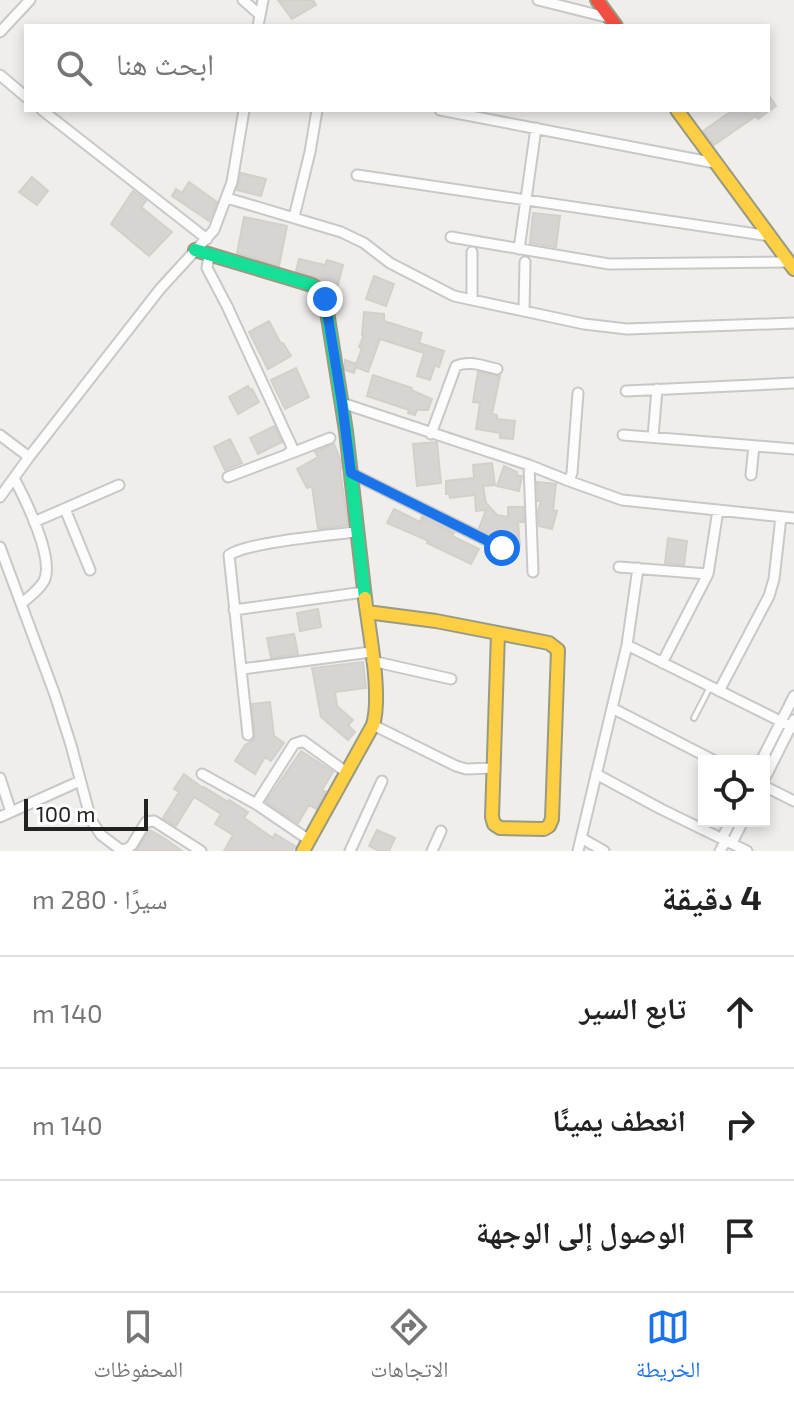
<!DOCTYPE html>
<html lang="ar">
<head>
<meta charset="utf-8">
<style>
  body { margin:0; font-family:"Exo 2","Noto Naskh Arabic",sans-serif; background:#f2f2f2; color:#222; direction:rtl }
  .controls { position:absolute; right:24px; bottom:24px; display:grid; overflow:hidden; border-radius:0px; box-shadow:0 4px 12px #0003 }
  .controls button { width:72px; height:72px; display:grid; place-items:center; padding:0; border:0; border-bottom:2px solid #e0e0e0; background:#fff; color:#222; font:40px sans-serif }
  .scale { position:absolute; left:24px; bottom:20px; width:124px; box-sizing:border-box; padding-left:8px; border:4px solid #222; border-top:0; font-size:22px; line-height:28px; white-space:nowrap; color:#222; -webkit-text-stroke:6px #fff; paint-order:stroke }
  .stop { position:absolute; width:24px; height:24px; margin:-18px; border:6px solid #1a73e8; border-radius:50%; background:#fff }
  .stop.end { background:#1a73e8; border-color:#fff; box-shadow:0 2px 8px #0008 }
  .list { margin:0; padding:0; list-style:none }
  h2 { display:flex; justify-content:space-between; align-items:center; height:104px; margin:0; padding:0 32px; font-size:34px }
  h2 small { font-size:26px; font-weight:400; color:#767676 }
  .list li { display:grid; grid-template-columns:52px 1fr auto; gap:24px; align-items:center; box-sizing:border-box; height:112px; padding:0 32px; border-top:2px solid #e0e0e0 }
  .list b { display:block; font-size:30px; white-space:nowrap }
  .list em { font-size:26px; font-style:normal; color:#767676 }
  .icon { flex:none; width:44px; height:44px; fill:none; stroke:currentColor; stroke-width:2; stroke-linecap:round; stroke-linejoin:round }
  .map { position:relative; flex:none; width:794px; height:851px; overflow:hidden; direction:ltr }
  .search { position:absolute; background:#fff; box-shadow:0 4px 12px #0003; left:24px; right:24px; top:24px; height:88px; display:flex; align-items:center; gap:20px; box-sizing:border-box; padding:0 28px; border-radius:0px; color:#767676; font-size:30px }
  .sheet { height:440px; background:#fff }
  nav { display:flex; justify-content:space-around; align-items:center; box-sizing:border-box; height:112px; border-top:2px solid #e0e0e0; background:#fff; font-size:22px; color:#767676 }
  nav a { display:grid; justify-items:center; gap:4px }
  nav .on { color:#1a73e8 }
  .map>svg:first-child { display:block }
  .building { fill:#d7d4d2; stroke:#d3d0cc; stroke-width:2 }
  .lines { fill:none; stroke-linecap:round; stroke-linejoin:round }
  .lane-casing { stroke:#c9c8c7; stroke-width:8 }
  .street-casing { stroke:#c9c8c7; stroke-width:13 }
  .fast-casing { stroke:#999a82; stroke-width:16 }
  .slow-casing { stroke:#999a82; stroke-width:16 }
  .jam-casing { stroke:#999a82; stroke-width:16 }
  .lane { stroke:#fdfcfc; stroke-width:4 }
  .street { stroke:#fdfcfc; stroke-width:9 }
  .fast { stroke:#16e098; stroke-width:12 }
  .slow { stroke:#ffcf43; stroke-width:12 }
  .jam { stroke:#f24e42; stroke-width:12 }
  .route { stroke:#1a73e8; stroke-width:10 }
</style>
</head>
<body>
<div class="map">
<svg width="794" height="851" viewBox="0 0 794 851">
  <rect width="100%" height="100%" fill="#f0eeeb"/>
  <!-- building -->
  <path class="building" d="M278,0H313L316,5L292,19Z
    M768,94L776,106L758,119L756,116L714,145L703,131L733,110H768Z
    M241,173L266,179L261,196L237,190Z
    M32,177L48,191L37,205L19,192Z
    M189,182L217,202L209,221L172,196L176,189L182,193Z
    M133,191L146,201L141,207L172,232L149,256L111,224Z
    M533,213L560,216L556,247L530,243Z
    M244,217L287,226L279,266L237,253Z
    M299,259L325,265L327,260L343,265L337,288L328,285L315,277L296,271Z
    M374,276L394,284L386,306L366,299Z
    M364,312L384,314V321L422,333L419,343L444,351L439,367L435,365L430,380L417,376L424,353L380,339L368,372L356,367L354,373L345,370V360L356,364L362,348L359,347L364,335H362Z
    M269,321L281,344L283,343L291,356L268,369L249,332Z
    M296,368L309,397L285,409L271,380Z
    M478,372L500,376L492,414L497,415V419L515,421L513,439L500,438V433L476,429L480,403L473,402Z
    M373,375L412,388L411,390L432,399L428,410H417L415,415L408,413L409,410L367,396Z
    M248,386L250,390L252,389L259,402L238,414L229,397Z
    M274,426L282,442L258,454L250,438Z
    M230,439L242,463L225,470L214,447Z
    M437,442L441,483L417,486L413,444Z
    M334,444L340,459L341,469L340,470L348,525L318,529L312,486L307,488L297,469L318,457L315,452Z
    M492,463L495,485L483,486L486,503L497,515L508,517V507H523L524,522H518L520,546L509,547L505,541L479,528L486,510L476,511L475,495L450,498L449,494H446V481L474,478L473,465Z
    M504,466L517,472L516,475L522,476L519,491L497,486Z
    M537,482L556,484L553,510L557,511L552,529L539,526L538,511L541,501H538Z
    M394,509L420,522L422,517L454,533L452,536L479,549L471,564L427,543L429,541L387,523Z
    M668,538L687,541L684,565L665,563Z
    M318,609L321,627L300,631L297,613Z
    M294,634L298,654L271,658L267,638Z
    M363,662L366,688L335,692L337,706L353,720L348,725L355,732L348,740L321,717L312,668Z
    M270,702L274,736L284,743L271,761L265,757L255,774L235,761L245,745L253,741L255,737L252,704Z
    M301,751L333,772L322,790L326,792L316,809L309,805L298,823L266,802Z
    M184,774L203,788L204,787L228,802L229,800L248,812L244,818L273,838L275,834L295,846L292,851H224L233,835L215,824L221,814L194,797L176,826L163,818L179,792L174,789Z
    M150,830L164,838L182,851H136Z
    M377,830L395,838L389,851H380L369,846Z"/>
  <g class="lines">
    <!-- lane casing -->
    <g class="lane-casing">
      <path id="lane" d="M694,718L709,689"/>
    </g>
    <!-- street casing -->
    <g class="street-casing">
      <path id="street" d="M243,0L260,15
        M538,0L610,18
        M258,26L263,0
        M0,32L30,0
        M0,75L26,97
        M42,110L207,239
        M440,110L715,163
        M357,175L770,236
        M227,198L341,232L364,243L390,263L454,296L584,324L627,329L794,323
        M294,217L310,152L317,110
        M451,237L609,264L789,262
        M519,249L536,128
        M209,255L207,268L227,306L292,447L291,451L286,455L228,477
        M472,299V252
        M524,310L525,262
        M626,391L794,383
        M342,403L529,465L569,481L572,473L578,393
        M431,434L456,366C469,360 483,366 497,369
        M0,435L29,457
        M623,435L794,449
        M653,437L657,389
        M289,454L330,438
        M529,465L533,572
        M351,473L502,548
        M751,475L754,446
        M14,478C25,499 55,559 44,581C39,590 28,598 21,604
        M569,481L622,500L794,518
        M0,497L29,457L160,289L214,230L232,182L244,110
        M65,509L90,570
        M34,522L119,485
        M0,547L55,695L71,745L91,820L101,835L121,850L127,849L132,845L146,822L154,821L201,851
        M619,567L708,574
        M234,610L364,592
        M627,645L794,728
        M372,661L451,679
        M662,663L708,574L718,510
        M242,669L371,652
        M719,691L769,596L774,579L781,517
        M612,708L715,761
        M373,725L456,766L466,769L495,768
        M248,735L229,555C248,542 329,535 356,532
        M761,761L794,696
        M202,774L256,804L309,840
        M596,774L661,809L747,851
        M0,778L11,812
        M764,780L794,720
        M764,786L794,801
        M256,804L294,744L303,741L346,772
        M0,817L80,781
        M581,838L604,851
        M722,838L731,821
        M732,843L743,821
        M350,851L382,781
        M432,851L441,831
        M578,851L627,645L638,568
        M720,851L726,840"/>
    </g>
    <!-- fast casing -->
    <g class="fast-casing">
      <path id="fast" d="M195,250L312,285L320,290L325,299L346,431L365,598"/>
    </g>
    <!-- slow casing -->
    <g class="slow-casing">
      <path id="slow" d="M677,110L794,269
        M367,612L436,621L549,643L558,650L552,819L549,826L544,829L500,828L494,824L492,817L498,633
        M303,851L373,725C382,694 369,632 365,598"/>
    </g>
    <!-- jam casing -->
    <g class="jam-casing">
      <path id="jam" d="M597,0L616,26"/>
    </g>
    <!-- lane -->
    <use href="#lane" class="lane"/>
    <!-- street -->
    <use href="#street" class="street"/>
    <!-- fast -->
    <use href="#fast" class="fast"/>
    <!-- slow -->
    <use href="#slow" class="slow"/>
    <!-- jam -->
    <use href="#jam" class="jam"/>
  </g>
  <g class="lines">
    <!-- route -->
    <path class="route" d="M325,299L342,403L351,473L502,548"/>
  </g>
</svg>
<div class="controls">
<button><svg class="icon" aria-label="locate" viewBox="0 0 24 24"><circle cx="12" cy="12" r="6"/><path d="M12 2v4M12 18v4M2 12h4M18 12h4"/></svg></button>
</div>
<div class="scale">100 m</div>
<div class="stop" style="left:502px;top:548px"></div>
<div class="stop end" style="left:325px;top:299px"></div>
<div class="search"><svg class="icon" aria-label="search" viewBox="0 0 24 24"><circle cx="10" cy="10" r="6"/><path d="M15 15l6 6"/></svg>ابحث هنا</div>
</div>
<section class="sheet">
<h2>4 دقيقة<small>سيرًا · 280 m</small></h2>
<ul class="list">
<li><svg class="icon" aria-label="ahead" viewBox="0 0 24 24"><path d="M12 20V5M6 11l6-6 6 6"/></svg><div><b>تابع السير</b></div><em>140 m</em></li>
<li><svg class="icon" aria-label="right" viewBox="0 0 24 24"><path d="M7 20v-9h11M14 6l5 5-5 5"/></svg><div><b>انعطف يمينًا</b></div><em>140 m</em></li>
<li><svg class="icon" aria-label="arrive" viewBox="0 0 24 24"><path d="M6 21V4h12l-3 4 3 4H6"/></svg><div><b>الوصول إلى الوجهة</b></div></li>
</ul>
</section>
<nav>
<a class="on"><svg class="icon" aria-label="map" viewBox="0 0 24 24"><path d="M3 6l6-2 6 2 6-2v14l-6 2-6-2-6 2zM9 4v14M15 6v14"/></svg>الخريطة</a>
<a><svg class="icon" aria-label="directions" viewBox="0 0 24 24"><path d="M12 3l9 9-9 9-9-9zM9 14v-3h6M13 9l2 2-2 2"/></svg>الاتجاهات</a>
<a><svg class="icon" aria-label="saved" viewBox="0 0 24 24"><path d="M7 4h10v16l-5-4-5 4z"/></svg>المحفوظات</a>
</nav>
</body>
</html>
